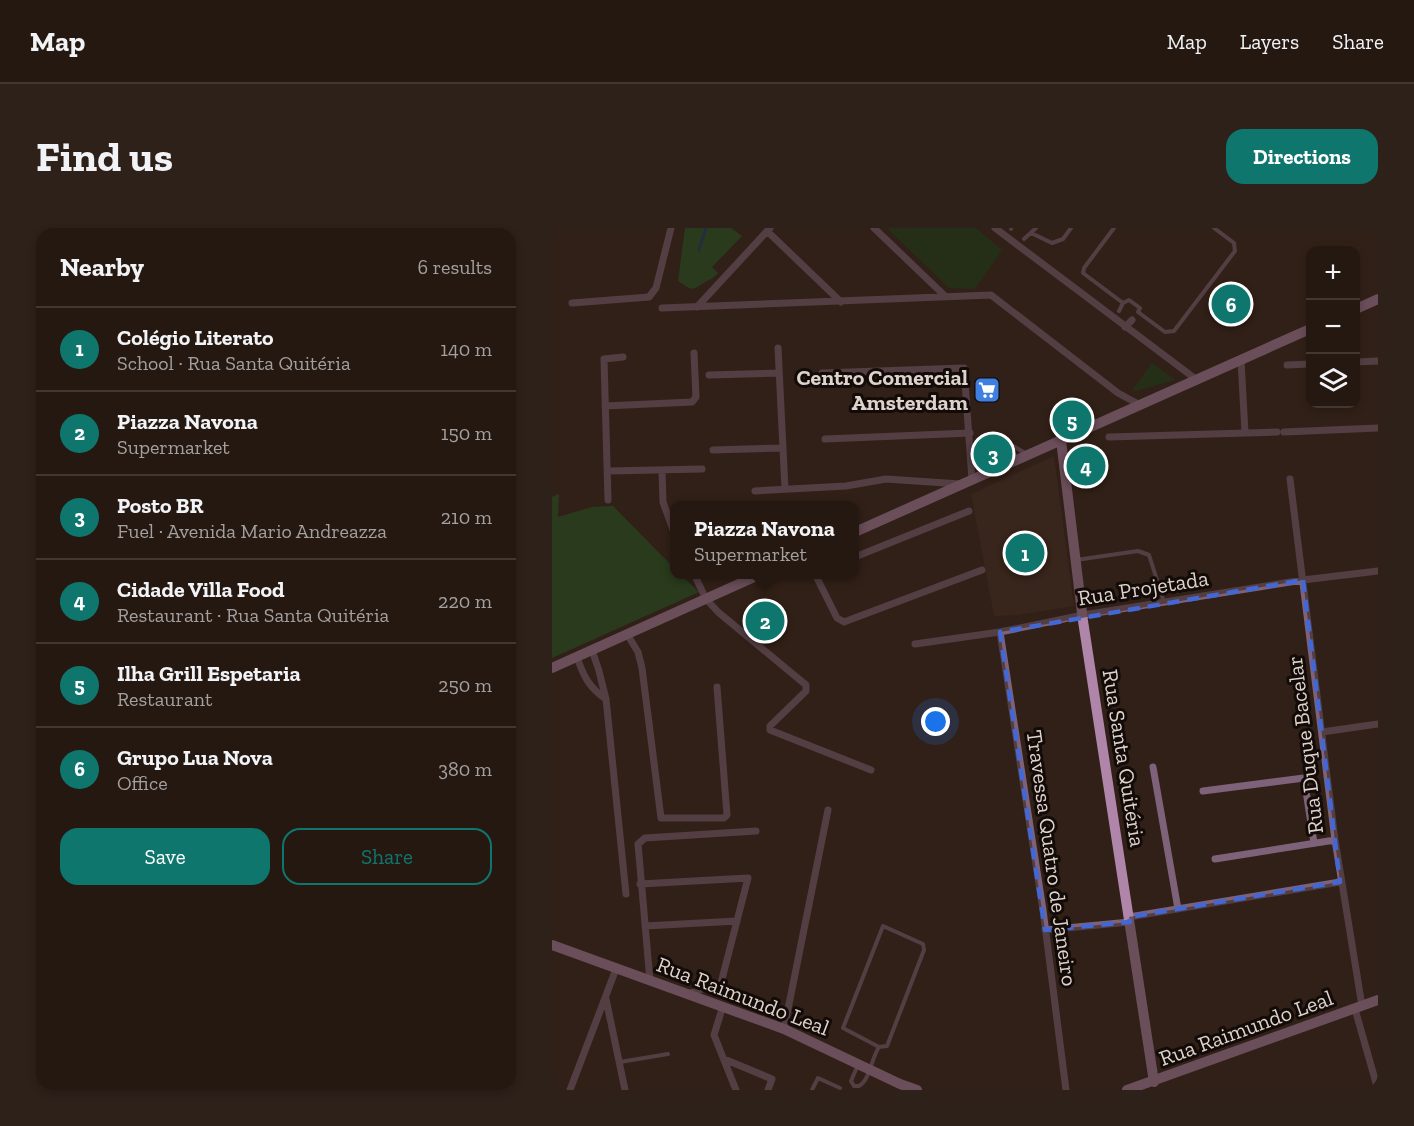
<!DOCTYPE html>
<html lang="en">
<head>
<meta charset="utf-8">
<style>
  body { margin:0; font-family:"Zilla Slab",serif; background:#2d211a; color:#f1f3f6 }
  .controls { position:absolute; right:18px; top:18px; display:grid; overflow:hidden; border-radius:12px; box-shadow:0 3px 9px #0003 }
  .controls button { width:54px; height:54px; display:grid; place-items:center; padding:0; border:0; border-bottom:2px solid #423731; background:#251811; color:#f1f3f6; font:30px sans-serif }
  .you { position:absolute; left:384px; top:494px; width:21px; height:21px; margin:-15px; border:4px solid #fff; border-radius:50%; background:#1a73e8; box-shadow:0 0 0 9px #1a73e833 }
  .badge { display:grid; place-items:center; width:39px; height:39px; border-radius:50%; background:#0f766e; color:#fff; font-size:20px; font-weight:700 }
  .pin { position:absolute; translate:-50% -50%; border:3px solid #fff; box-shadow:0 2px 6px #0006 }
  .popup { position:absolute; left:118px; top:273px; width:189px; height:78px; box-sizing:border-box; display:grid; place-content:center; border-radius:12px; background:#251811; filter:drop-shadow(0 2px 4px #0005); font-size:20px; white-space:nowrap; color:#a3a09f }
  .popup b { font-size:22px; color:#f1f3f6 }
  .popup::after { content:''; position:absolute; left:50%; top:100%; margin-left:-12px; border:12px solid transparent; border-top-color:#251811 }
  .list { margin:0; padding:0; list-style:none }
  h2 { display:flex; justify-content:space-between; align-items:center; height:78px; margin:0; padding:0 24px; font-size:26px }
  h2 small { font-size:20px; font-weight:400; color:#a3a09f }
  .list li { display:grid; grid-template-columns:39px 1fr auto; gap:18px; align-items:center; box-sizing:border-box; height:84px; padding:0 24px; border-top:2px solid #423731 }
  .list b { display:block; font-size:22px; white-space:nowrap }
  .list p { margin:0; font-size:20px; white-space:nowrap; color:#a3a09f }
  .list em { font-size:20px; font-style:normal; color:#a3a09f }
  .actions { display:flex; gap:12px; padding:18px 24px }
  .actions a { flex:1; padding:14px 0; border:2px solid #0f766e; border-radius:18px; text-align:center; font-size:21px; color:#0f766e }
  .actions .main { background:#0f766e; color:#fff }
  .icon { flex:none; width:33px; height:33px; fill:none; stroke:currentColor; stroke-width:2; stroke-linecap:round; stroke-linejoin:round }
  .map { position:relative; flex:none; width:826px; height:862px; overflow:hidden; border-radius:18px }
  header { display:flex; align-items:center; gap:36px; box-sizing:border-box; height:84px; padding:0 30px; background:#251811; border-bottom:2px solid #423731 }
  header strong { font-size:28px }
  nav { display:flex; gap:33px; margin-inline-start:auto; font-size:21px }
  .intro { display:flex; align-items:center; justify-content:space-between; box-sizing:border-box; height:144px; padding:0 36px }
  h1 { margin:0; font-size:42px }
  .button { padding:15px 27px; border-radius:18px; background:#0f766e; color:#fff; font-size:21px; font-weight:700 }
  main { display:flex; gap:36px; padding:0 36px }
  aside { flex:1; background:#251811; border-radius:18px; box-shadow:0 3px 9px #0003 }
  .map>svg:first-child { display:block }
  .built { fill:#412a1f }
  .green { fill:#184119 }
  .forest { fill:#215b23 }
  .lines { fill:none; stroke-linecap:round; stroke-linejoin:round }
  .stream { stroke:#0e4269; stroke-width:3 }
  .lane { stroke:#7d6279; stroke-width:4 }
  .street { stroke:#7d6279; stroke-width:7 }
  .secondary { stroke:#b085aa; stroke-width:10 }
  .marked { fill:none; stroke:#4368d6; stroke-width:4.5; stroke-dasharray:12 8; stroke-linejoin:round }
  .labels { text-anchor:middle; dominant-baseline:central; stroke-width:6; stroke-linejoin:round; paint-order:stroke }
  .poi-label { font-size:22px; font-weight:bold; fill:#ddd2cc; stroke:#130b08; text-anchor:end }
  .street-label { font-size:22px; fill:#ddd2cc; stroke:#130b08 }
</style>
</head>
<body>
<header>
<strong>Map</strong>
<nav><a>Map</a><a>Layers</a><a>Share</a></nav>
</header>
<div class="intro"><h1>Find us</h1><a class="button">Directions</a></div>
<main>
<aside>
<h2>Nearby<small>6 results</small></h2>
<ul class="list">
<li><span class="badge">1</span><div><b>Colégio Literato</b><p>School · Rua Santa Quitéria</p></div><em>140 m</em></li>
<li><span class="badge">2</span><div><b>Piazza Navona</b><p>Supermarket</p></div><em>150 m</em></li>
<li><span class="badge">3</span><div><b>Posto BR</b><p>Fuel · Avenida Mario Andreazza</p></div><em>210 m</em></li>
<li><span class="badge">4</span><div><b>Cidade Villa Food</b><p>Restaurant · Rua Santa Quitéria</p></div><em>220 m</em></li>
<li><span class="badge">5</span><div><b>Ilha Grill Espetaria</b><p>Restaurant</p></div><em>250 m</em></li>
<li><span class="badge">6</span><div><b>Grupo Lua Nova</b><p>Office</p></div><em>380 m</em></li>
</ul>
<div class="actions"><a class="main">Save</a><a>Share</a></div>
</aside>
<div class="map">
<svg width="826" height="862" viewBox="0 0 826 862">
  <rect width="100%" height="100%" fill="#312017"/>
  <!-- built -->
  <path class="built" d="M502,228L522,378L465,387L442,388L419,266Z"/>
  <!-- green -->
  <path class="green" d="M335,0H424L450,22L423,61L397,60Z
    M600,135L623,152L579,164Z"/>
  <!-- forest -->
  <path class="forest" d="M133,0H179L190,8L160,39L166,45C162,50 159,51 153,54C139,63 141,63 126,53Z
    M7,266L6,289L40,279L61,278L123,341V346L129,347L147,364L0,430V269Z"/>
  <g class="lines">
    <!-- stream -->
    <path class="stream" d="M147,22L154,0"/>
    <!-- lane -->
    <path class="lane" d="M562,0L532,40L531,45L571,75
      M459,1V0
      M479,5L500,15L511,11L519,0
      M472,11L484,0
      M567,83L571,75L577,72L588,80L586,84L613,104L622,103L683,23L682,15L662,0
      M436,243L438,224L458,216L473,225
      M524,332L586,323L597,327L612,374
      M331,698L371,716L372,722L335,818L327,819L291,800Z
      M68,834L116,826
      M305,839L299,853L302,858H307C318,852 319,831 327,819
      M260,862L266,850L288,860"/>
    <!-- street -->
    <path class="street" d="M322,0L393,68
      M443,0L645,152
      M215,3L289,74
      M20,75L97,69L104,60L119,0
      M145,79L218,0
      M110,80L439,67L566,165L588,177
      M573,99L580,92
      M226,120L233,261
      M689,132L693,205
      M804,134L826,133
      M735,137L758,136
      M270,145L412,140L420,252
      M157,147L227,145
      M53,178L140,174L144,169L142,125
      M732,204L826,200
      M557,209L725,204
      M273,211L418,205
      M161,222L231,220
      M110,242L111,274L123,307
      M56,243L150,241
      M738,251L783,612L810,778
      M203,263L294,258L334,251L408,256
      M56,272L52,131L71,129
      M303,329L417,283
      M142,346L154,371L166,384L254,457V463L218,498V502L319,542
      M263,346L285,390L292,394L430,342
      M448,404L491,682L514,862
      M75,406L86,424L90,440L109,590H172L175,587L165,459
      M363,416L448,404L531,387L751,352L826,343
      M40,422L47,443L54,471L74,666
      M25,429C31,447 37,460 54,471
      M770,504L826,496
      M601,539L626,681
      M651,563L752,550L762,615
      M663,631L783,612
      M88,656L196,650L169,755L135,766
      M577,689L788,654
      M93,698L185,693
      M493,702L578,694
      M98,753L86,616L93,610L204,603
      M54,771L73,862
      M171,778L162,807L184,862
      M803,781L826,862
      M232,801L276,582
      M172,831L220,851L216,862
      M18,862L64,741"/>
    <!-- secondary -->
    <path class="secondary" d="M804,81L826,71
      M509,212L531,393L602,854
      M303,304L758,101
      M0,440L209,346
      M0,717L232,801L348,856L365,862
      M575,862L826,772"/>
  </g>
  <!-- marked area -->
  <path d="M0 0H826V862H0ZM751,352L788,654L577,689L578,694L493,702L448,404Z" fill="#312017" fill-opacity=".55" fill-rule="evenodd"/>
  <path class="marked" d="M751,352L788,654L577,689L578,694L493,702L448,404Z"/>
  <!-- icons -->
  <defs>
    <g id="supermarket-square" transform="scale(1.35)"><rect x="-9" y="-9" width="18" height="18" rx="4" fill="#3f7fe0" stroke="#130b08"/><path d="M-6-5.5h2.5l.6 2H6L4.5 2H-2.5L-4.4-4H-6ZM-1.5 3.2a1.3 1.3 0 1 0 .1 0ZM3 3.2a1.3 1.3 0 1 0 .1 0Z" fill="#fff"/></g>
  </defs>
  <g fill-rule="evenodd">
    <use href="#supermarket-square" x="435" y="162"/>
  </g>
  <g class="labels">
    <!-- poi labels -->
    <g class="poi-label">
      <text x="416" y="149">Centro Comercial<tspan x="416" dy="25">Amsterdam</tspan></text>
    </g>
    <!-- street labels -->
    <g class="street-label">
      <text transform="translate(591 360) rotate(-9)">Rua Projetada</text>
      <text transform="translate(753 517) rotate(-97)">Rua Duque Bacelar</text>
      <text transform="translate(572 530) rotate(81)">Rua Santa Quitéria</text>
      <text transform="translate(500 630) rotate(82)">Travessa Quatro de Janeiro</text>
      <text transform="translate(191 768) rotate(21)">Rua Raimundo Leal</text>
      <text transform="translate(694 800) rotate(-20)">Rua Raimundo Leal</text>
    </g>
  </g>
</svg>
<div class="controls">
<button>+</button>
<button>−</button>
<button><svg class="icon" aria-label="layers" viewBox="0 0 24 24"><path d="M12 4l9 5-9 5-9-5zM3 14l9 5 9-5"/></svg></button>
</div>
<div class="you"></div>
<div class="pin badge" style="left:473px;top:325px">1</div>
<div class="pin badge" style="left:213px;top:393px">2</div>
<div class="popup"><b>Piazza Navona</b>Supermarket</div>
<div class="pin badge" style="left:441px;top:226px">3</div>
<div class="pin badge" style="left:534px;top:238px">4</div>
<div class="pin badge" style="left:520px;top:192px">5</div>
<div class="pin badge" style="left:679px;top:76px">6</div>
</div>
</main>
</body>
</html>
